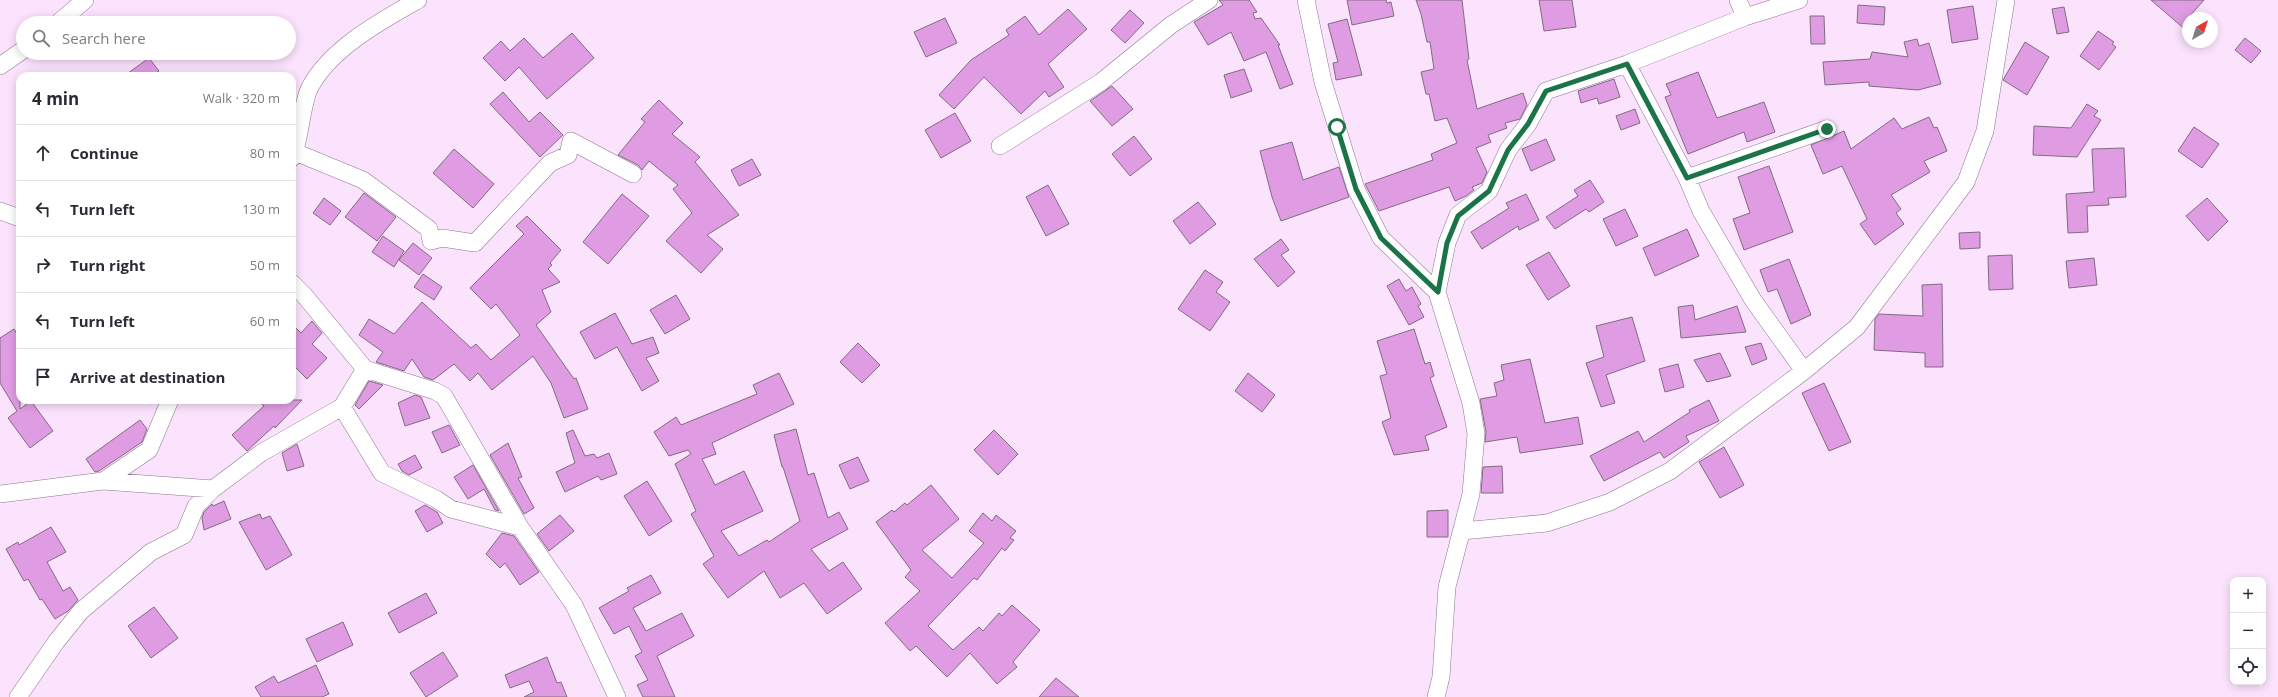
<!DOCTYPE html>
<html lang="en">
<head>
<meta charset="utf-8">
<style>
  body { margin:0; font-family:"Open Sans",sans-serif; background:#f2f2f3; color:#2b2b33 }
  .controls { position:absolute; right:12px; bottom:12px; display:grid; overflow:hidden; border-radius:8px; box-shadow:0 2px 10px #0003 }
  .controls button { width:36px; height:36px; display:grid; place-items:center; padding:0; border:0; border-bottom:1px solid #e1e1e2; background:#fff; color:#2b2b33; font:20px sans-serif }
  .compass { position:absolute; left:2182px; top:12px; width:36px; height:36px; border-radius:50%; background:#fff; box-shadow:0 2px 10px #0003; rotate:39deg }
  .stop { position:absolute; width:12px; height:12px; margin:-9px; border:3px solid #1b7448; border-radius:50%; background:#fff }
  .stop.end { background:#1b7448; border-color:#fff; box-shadow:0 1px 4px #0008 }
  .list { margin:0; padding:0; list-style:none }
  h2 { display:flex; justify-content:space-between; align-items:center; height:52px; margin:0; padding:0 16px; font-size:17px }
  h2 small { font-size:13px; font-weight:400; color:#7c7c81 }
  .list li { display:grid; grid-template-columns:26px 1fr auto; gap:12px; align-items:center; box-sizing:border-box; height:56px; padding:0 16px; border-top:1px solid #e1e1e2 }
  .list b { display:block; font-size:15px; white-space:nowrap }
  .list em { font-size:13px; font-style:normal; color:#7c7c81 }
  .icon { flex:none; width:22px; height:22px; fill:none; stroke:currentColor; stroke-width:2; stroke-linecap:round; stroke-linejoin:round }
  .map { position:relative; flex:none; width:2278px; height:697px; overflow:hidden }
  .search { position:absolute; background:#fff; box-shadow:0 2px 10px #0003; left:16px; top:16px; width:280px; height:44px; display:flex; align-items:center; gap:10px; box-sizing:border-box; padding:0 14px; border-radius:22px; color:#7c7c81; font-size:15px }
  .panel { position:absolute; background:#fff; box-shadow:0 2px 10px #0003; left:16px; top:72px; width:280px; height:332px; border-radius:12px }
  .map>svg:first-child { display:block }
  .building { fill:#e09ce3; stroke:#816b82 }
  .lines { fill:none; stroke-linecap:round; stroke-linejoin:round }
  .minor-casing { stroke:#8d778e; stroke-width:18 }
  .minor { stroke:#fff; stroke-width:17 }
  .route { stroke:#1b7448; stroke-width:5 }
</style>
</head>
<body>
<div class="map">
<svg width="2278" height="697" viewBox="0 0 2278 697">
  <rect width="100%" height="100%" fill="#fce3fd"/>
  <!-- building -->
  <path class="building" d="M1219,0H1249L1257,12L1253,13L1255,19L1261,18L1280,45H1278L1293,84L1280,89L1266,52L1244,61L1231,32L1208,45L1194,22L1223,5Z
    M1347,0H1386L1387,3L1391,2L1394,16L1352,25Z
    M1416,0H1462L1469,59L1467,60L1477,109L1523,93L1527,105L1520,119L1505,123L1507,128L1488,135L1491,142L1476,148L1487,172L1482,183L1472,187L1474,190L1466,196L1455,201L1449,187L1379,211L1365,184L1433,160L1431,154L1457,143L1447,118L1435,121L1429,94H1426L1421,72L1434,69L1430,42H1427L1421,14Z
    M1539,0H1572L1576,27L1544,31Z
    M2151,0H2204L2188,18V32Z
    M1858,5L1885,7L1884,25L1857,23Z
    M1973,6L1978,39L1952,43L1947,10Z
    M2064,7L2069,32L2057,34L2052,9Z
    M1068,9L1087,29L1048,64L1064,87L1049,97L1045,91L1021,114L984,77L954,109L939,95L971,60L1009,35L1006,30L1025,16L1039,35Z
    M1130,10L1144,23L1125,43L1111,30Z
    M1810,16H1824L1825,44H1811Z
    M945,18L957,43L926,57L914,32Z
    M1347,19L1362,75L1336,80L1333,63L1338,62L1328,24Z
    M2098,31L2114,42L2112,44L2116,47L2099,70L2080,56Z
    M572,33L594,58L547,99L519,67L505,81L483,58L501,41L510,51L524,38L543,58Z
    M2245,38L2261,51L2251,63L2235,50Z
    M1917,39L1919,46L1929,43L1941,84L1918,90L1869,86V82L1825,85L1823,62L1870,59L1872,52L1908,57L1904,42Z
    M2025,42L2049,57L2027,95L2003,80Z
    M149,58L159,71L151,76H124Z
    M1244,69L1252,91L1231,98L1224,75Z
    M1698,72L1717,118L1764,102L1775,132L1747,142L1744,132L1688,154L1665,97L1671,95L1666,84Z
    M1614,79L1620,97L1599,104L1597,98L1581,103L1578,91Z
    M1112,86L1133,109L1112,126L1090,101Z
    M503,92L529,122L540,112L563,135L540,157L490,104Z
    M659,100L683,123L672,134L700,157L695,162L739,215L707,235L723,249L701,273L666,241L692,213L673,189L678,185L649,161L642,170L638,165L618,155L645,122L641,119Z
    M2087,104L2098,111L2094,116L2101,120L2077,157L2033,155L2034,126L2071,128Z
    M1635,109L1640,123L1621,130L1616,116Z
    M955,113L971,141L941,158L925,130Z
    M1929,117L1934,128L1937,127L1947,151L1924,161L1930,172L1891,195L1901,209L1896,213L1904,224L1875,245L1860,224L1867,219L1842,166L1823,174L1811,145L1844,131L1851,149L1894,118L1902,129Z
    M2194,127L2219,144L2202,168L2178,151Z
    M1134,136L1152,159L1130,176L1112,154Z
    M1546,139L1555,160L1531,171L1522,149Z
    M1292,142L1303,180L1339,167L1349,197L1281,221L1272,197L1260,151Z
    M2124,148L2126,197L2108,198L2109,205L2087,206L2088,232L2068,233L2066,194L2094,192L2092,149Z
    M454,149L494,184L473,208L433,173Z
    M752,159L761,175L739,186L731,170Z
    M1769,166L1793,232L1744,250L1733,219L1750,213L1738,177Z
    M1590,180L1604,202L1589,212L1586,209L1555,229L1546,217L1578,196L1574,190Z
    M1048,185L1069,224L1046,236L1026,197Z
    M364,193L396,217L377,241L345,217Z
    M622,194L649,216L608,264L583,242Z
    M1526,194L1539,220L1519,230L1518,226L1482,249L1471,232L1509,208L1506,203Z
    M324,198L341,211L330,225L313,213Z
    M2207,198L2228,221L2208,241L2186,216Z
    M1198,202L1216,224L1190,244L1173,221Z
    M1625,209L1638,236L1616,246L1603,219Z
    M527,216L561,250L550,263L552,265L548,269L560,282L542,290L551,312L536,325L574,379L576,378L588,409L564,418L551,383L533,356L492,390L478,373L470,381L454,364L433,380L424,377L412,359L404,371L376,362L383,352L359,335L369,319L394,334L422,302L471,348L476,344L491,360L520,335L496,304L491,309L470,288L524,234L516,226Z
    M1687,229L1699,256L1655,276L1643,248Z
    M1980,232V248L1960,249L1959,233Z
    M383,236L404,251L394,267L372,252Z
    M1281,239L1289,250L1281,255L1295,272L1278,287L1254,259Z
    M413,243L432,258L419,275L399,260Z
    M1549,252L1570,286L1548,300L1526,265Z
    M2012,255L2013,289L1989,290L1988,256Z
    M2094,258L2097,285L2069,288L2066,261Z
    M1789,259L1811,315L1791,324L1777,289L1768,292L1760,270Z
    M1205,270L1223,282L1216,292L1230,302L1210,331L1178,309Z
    M423,274L442,287L434,300L414,287Z
    M1399,279L1406,291L1412,287L1421,304L1418,306L1424,317L1409,325L1387,286Z
    M1942,284L1943,367H1925V353L1874,350L1875,319L1879,314L1923,316L1922,285Z
    M676,295L690,319L665,334L650,310Z
    M1693,305L1695,320L1737,306L1746,332L1681,338L1678,307Z
    M615,313L632,344L653,337L659,353L646,358L659,381L642,391L617,347L595,359L580,332Z
    M1632,317L1645,361L1606,375L1615,403L1601,407L1586,363L1604,357L1596,326Z
    M312,321L322,333L312,344L327,358L307,379L292,364V324L301,333Z
    M14,329L20,339V409L31,401L53,431L30,448L8,418L17,411L0,383V338Z
    M1414,329L1425,364L1430,362L1434,376L1430,378L1447,427L1425,436L1429,450L1394,455L1382,422L1391,418L1380,376L1387,374L1377,341Z
    M858,343L880,365L862,383L840,362Z
    M1761,343L1767,359L1752,365L1745,347Z
    M1720,353L1731,376L1707,382L1694,360Z
    M1530,359L1545,423L1578,417L1583,444L1520,453L1517,437L1485,442L1486,432L1480,399L1497,396L1494,383L1504,380L1501,365Z
    M1678,364L1684,387L1665,392L1659,369Z
    M779,373L794,404L712,443L716,454L702,459L715,485L744,471L763,511L721,531L739,556L767,540L769,542L800,521L783,467H782L774,435L796,429L808,475L814,473L828,518L839,512L848,529L811,549L829,571L843,562L862,589L827,614L804,583L780,598L764,571L728,598L703,564L714,556L691,514L696,511L675,464L691,454L688,450L669,456L654,432L676,417L681,425L757,394L753,385Z
    M1248,373L1275,395L1262,412L1235,391Z
    M369,381L383,385L359,409L355,405Z
    M1824,383L1851,442L1829,451L1802,393Z
    M415,395L421,397L430,418L405,426L398,403Z
    M257,400H302L275,428L274,426L247,451L232,435L264,406Z
    M1709,400L1719,421L1686,436L1689,442L1664,458L1660,452L1604,481L1590,456L1638,431L1644,442L1690,412L1689,410Z
    M140,420L147,429L142,442L99,471L95,472L86,459Z
    M449,425L460,445L442,453L432,432Z
    M573,430L585,456L594,454L597,458L609,453L617,474L601,480L598,476L565,492L556,472L575,463L566,433Z
    M994,430L1018,454L998,475L974,450Z
    M508,443L522,477L518,478L534,508L524,514L490,455Z
    M297,444L304,466L287,471L282,453Z
    M1724,447L1744,485L1720,498L1699,462Z
    M415,455L422,468L409,475L402,471L398,464Z
    M858,457L869,481L850,489L839,465Z
    M473,465L499,511L495,510L484,489L468,499L454,477Z
    M1502,466L1503,493H1481L1483,467Z
    M647,481L672,521L649,536L624,496Z
    M931,485L959,519L922,550L952,578L984,543L969,531L983,513L992,521L996,515L1016,531L1010,538L1014,540L1005,551L1002,548L977,580L974,578L928,626L953,650L979,627L983,631L999,613L1002,616L1012,605L1040,630L1013,662L1017,667L997,684L970,653L947,677L916,646L910,651L885,623L920,591L905,577L911,570L876,522L892,510L894,512L905,503L907,505Z
    M224,501L231,519L204,530L202,518L204,512L212,504L213,506Z
    M425,505L437,512L443,523L427,532L415,511Z
    M1448,510V537H1427V511Z
    M260,514L262,519L270,516L292,555L266,570L239,522Z
    M560,515L574,531L549,551L537,534Z
    M51,527L66,552L47,562L63,591L70,587L78,600L68,611L55,619L42,599L40,600L28,579L24,581L6,549L18,542L19,545Z
    M502,533L514,536L539,572L520,585L505,563L500,568L486,554Z
    M651,575L661,593L633,608L646,631L682,613L694,636L657,656L675,697H643L637,685L648,680L635,656L642,652L629,626L614,634L599,608L629,591L627,588Z
    M426,593L437,613L399,633L388,613Z
    M154,607L178,638L151,658L128,626Z
    M343,622L353,645L317,662L306,639Z
    M443,652L458,676L426,697L410,673Z
    M547,657L557,683L561,682L567,697H524L534,692L529,681L510,688L505,675Z
    M316,665L329,694L322,697H261L255,687L274,676L278,683Z
    M1056,678L1079,697H1039Z"/>
  <g class="lines">
    <!-- minor casing -->
    <g class="minor-casing">
      <path id="minor" d="M1306,0L1323,82L1356,189L1381,238L1437,292
        M1738,0L1745,17
        M58,23L85,0
        M1627,64L1687,178L1701,211L1753,300L1804,371
        M0,66L23,50
        M1000,146L1101,82L1171,25L1209,0
        M295,152L363,180L429,229L431,241L442,238L475,243L550,163L568,155L571,141L633,174
        M292,158C301,138 301,105 310,87C331,48 381,21 418,0
        M1687,178L1827,129
        M0,211L20,218
        M292,283L304,295L365,369L435,391L444,396L520,527L574,605L617,697
        M342,407L382,473L436,499L451,509L520,527
        M103,481L149,450L170,400
        M0,494L103,481L213,489
        M1462,531L1547,523L1610,502L1670,471L1804,371L1857,327L1966,182L1985,131L2006,0
        M18,697L56,642L81,611L151,552L184,535L196,506L213,489L261,453L342,407L365,369
        M1436,697L1441,677L1447,587L1471,494L1476,434L1471,403L1437,292L1447,243L1458,215L1489,191L1508,150L1528,124L1546,91L1627,64L1745,17L1799,0"/>
    </g>
    <!-- minor -->
    <use href="#minor" class="minor"/>
  </g>
  <g class="lines">
    <!-- route -->
    <path class="route" d="M1337,127L1356,189L1381,238L1438,292L1447,243L1458,216L1489,191L1508,150L1528,124L1546,91L1627,64L1687,178L1827,129"/>
  </g>
</svg>
<div class="controls">
<button>+</button>
<button>−</button>
<button><svg class="icon" aria-label="locate" viewBox="0 0 24 24"><circle cx="12" cy="12" r="6"/><path d="M12 2v4M12 18v4M2 12h4M18 12h4"/></svg></button>
</div>
<svg class="compass" viewBox="-18 -18 36 36"><path d="M0-13l5 13h-10z" fill="#e53935"/><path d="M0 13l5-13h-10z" fill="#7c7c81"/></svg>
<div class="stop" style="left:1337px;top:127px"></div>
<div class="stop end" style="left:1827px;top:129px"></div>
<div class="search"><svg class="icon" aria-label="search" viewBox="0 0 24 24"><circle cx="10" cy="10" r="6"/><path d="M15 15l6 6"/></svg>Search here</div>
<section class="panel">
<h2>4 min<small>Walk · 320 m</small></h2>
<ul class="list">
<li><svg class="icon" aria-label="ahead" viewBox="0 0 24 24"><path d="M12 20V5M6 11l6-6 6 6"/></svg><div><b>Continue</b></div><em>80 m</em></li>
<li><svg class="icon" aria-label="left" viewBox="0 0 24 24"><path d="M17 20v-9H6M10 6l-5 5 5 5"/></svg><div><b>Turn left</b></div><em>130 m</em></li>
<li><svg class="icon" aria-label="right" viewBox="0 0 24 24"><path d="M7 20v-9h11M14 6l5 5-5 5"/></svg><div><b>Turn right</b></div><em>50 m</em></li>
<li><svg class="icon" aria-label="left" viewBox="0 0 24 24"><path d="M17 20v-9H6M10 6l-5 5 5 5"/></svg><div><b>Turn left</b></div><em>60 m</em></li>
<li><svg class="icon" aria-label="arrive" viewBox="0 0 24 24"><path d="M6 21V4h12l-3 4 3 4H6"/></svg><div><b>Arrive at destination</b></div></li>
</ul>
</section>
</div>
</body>
</html>
